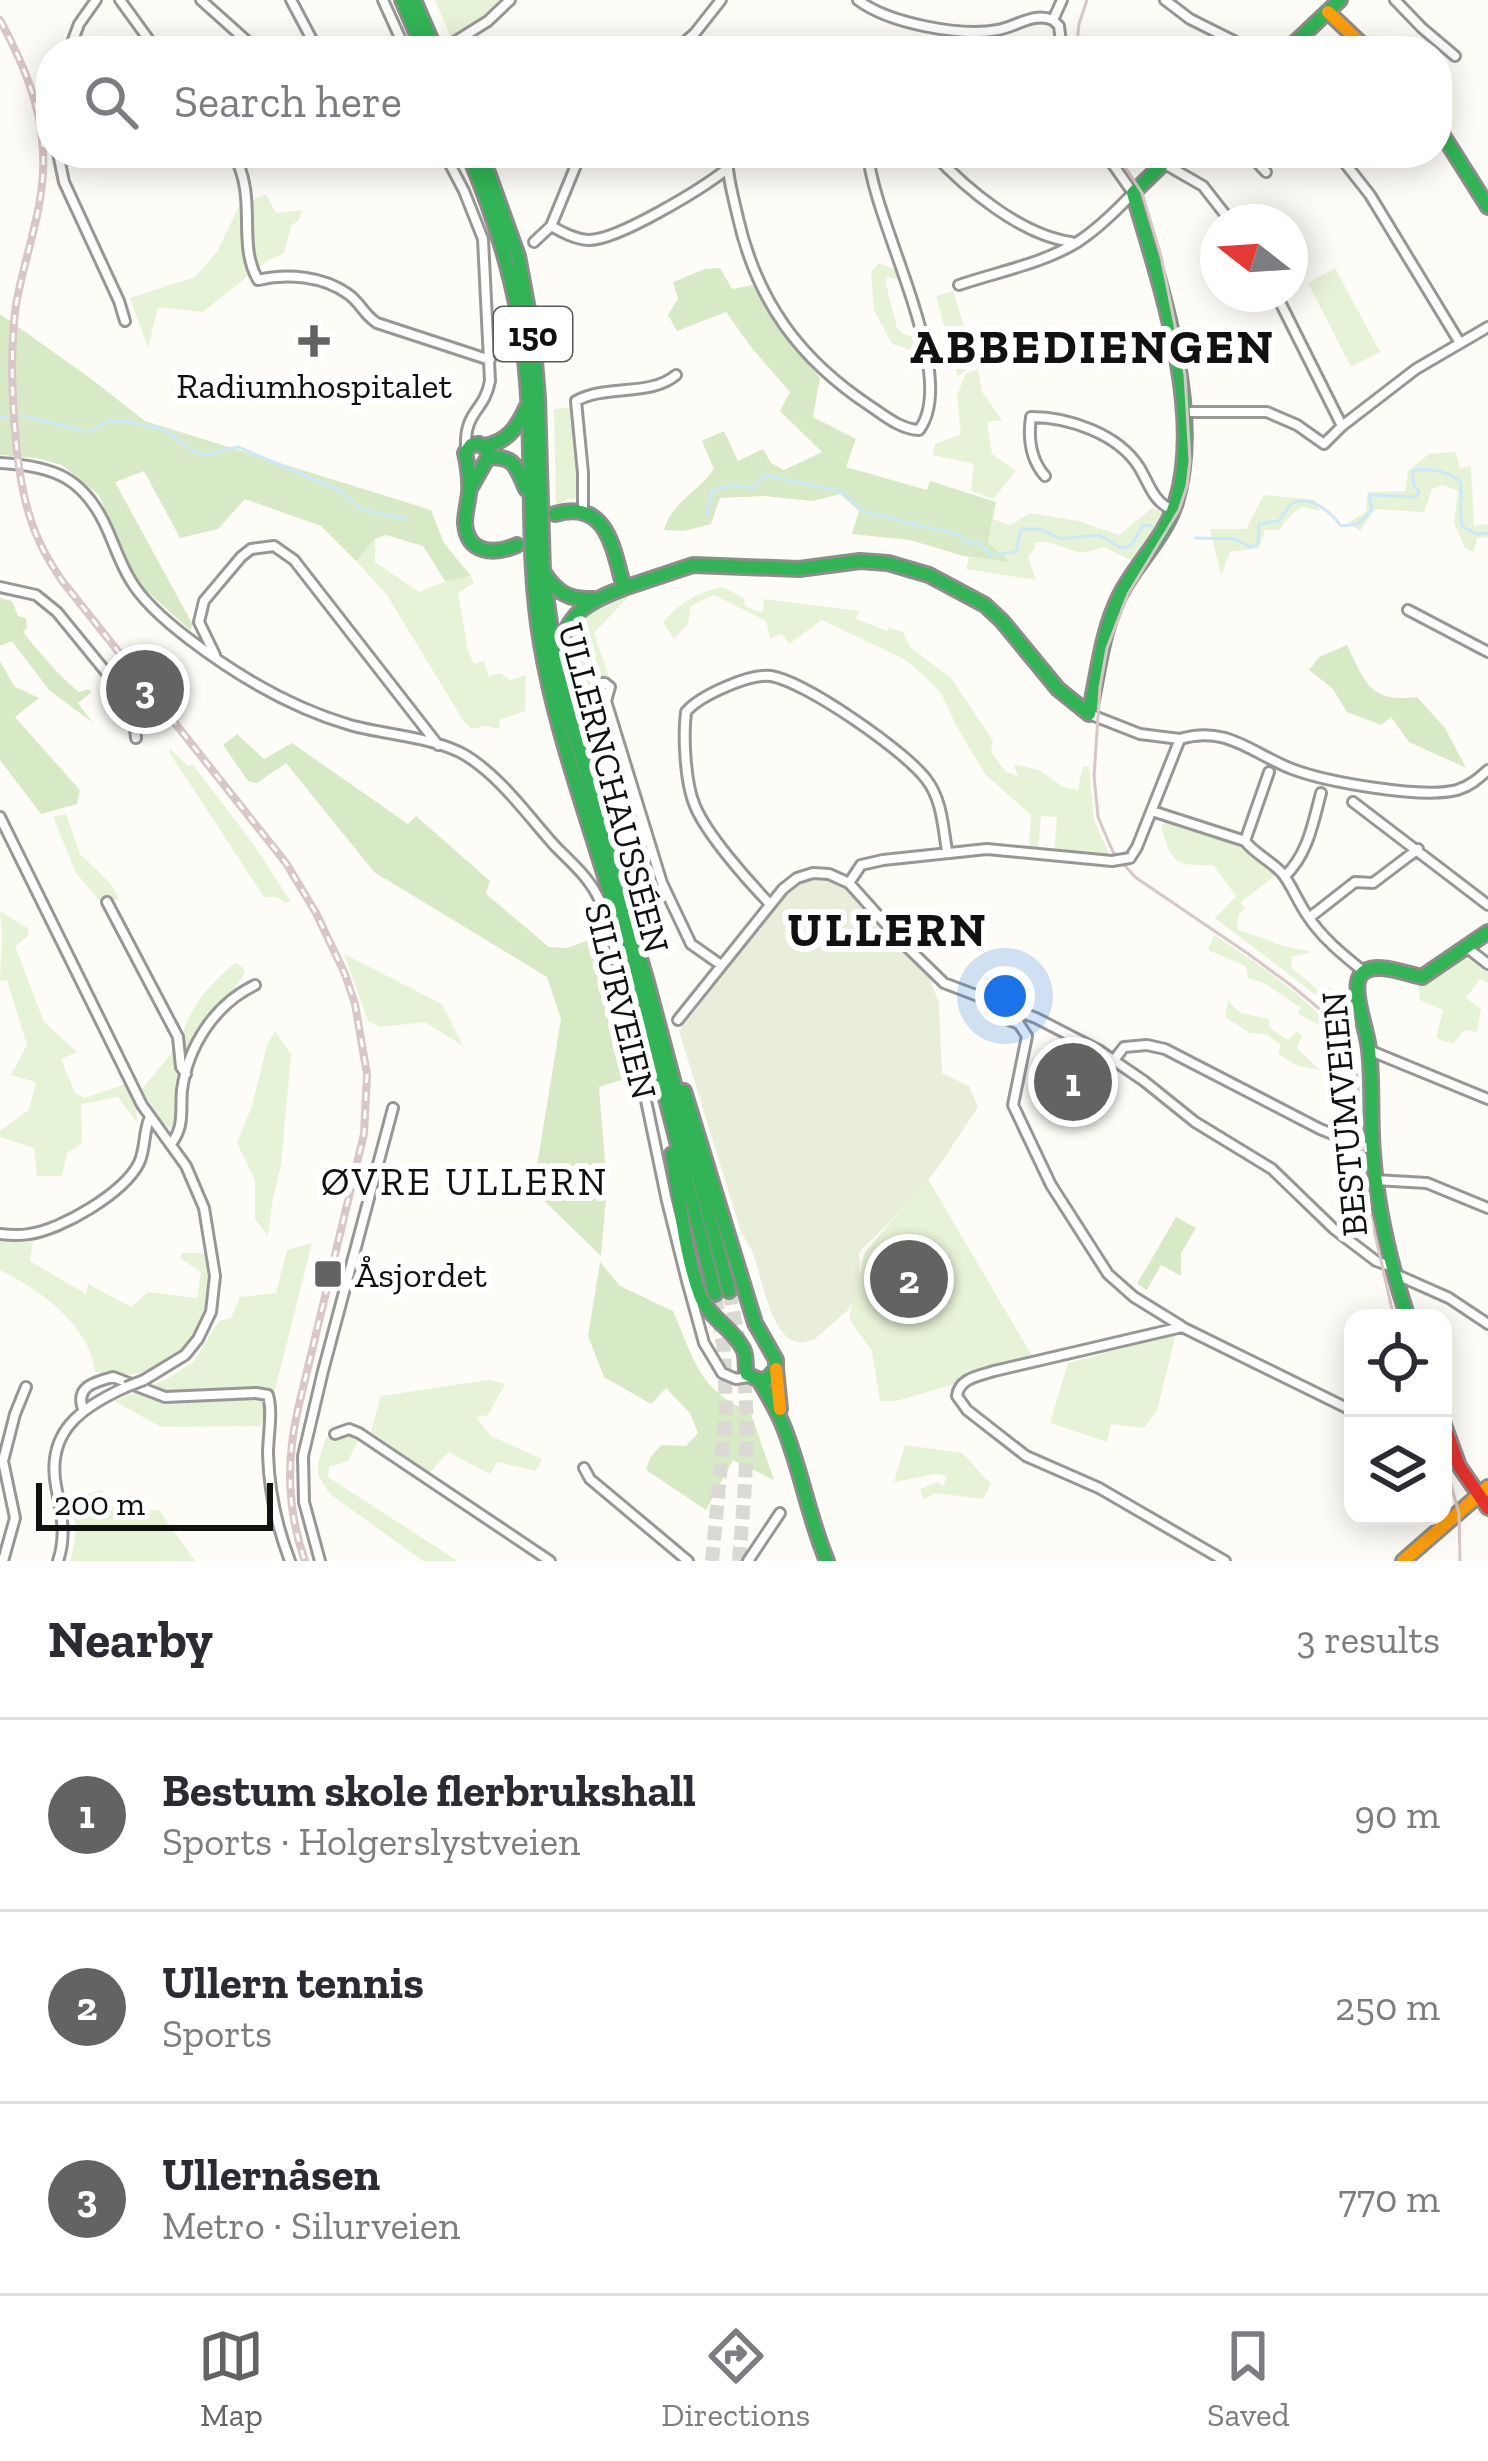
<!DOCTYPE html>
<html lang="en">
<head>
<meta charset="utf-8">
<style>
  body { margin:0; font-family:"Zilla Slab",serif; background:#f2f2f3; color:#2b2b33 }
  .controls { position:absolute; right:36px; bottom:36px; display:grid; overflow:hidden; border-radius:24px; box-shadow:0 6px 30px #0003 }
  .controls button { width:108px; height:108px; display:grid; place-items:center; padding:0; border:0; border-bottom:3px solid #e1e1e2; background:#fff; color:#2b2b33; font:60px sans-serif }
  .compass { position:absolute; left:1200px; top:204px; width:108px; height:108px; border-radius:50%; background:#fff; box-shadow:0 6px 30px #0003; rotate:287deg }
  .scale { position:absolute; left:36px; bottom:30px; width:237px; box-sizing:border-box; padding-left:12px; border:6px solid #111; border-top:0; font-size:33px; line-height:42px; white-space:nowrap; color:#111; -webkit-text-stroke:9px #fff; paint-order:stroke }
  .you { position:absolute; left:1005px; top:996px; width:42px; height:42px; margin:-30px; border:9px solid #fff; border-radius:50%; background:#1a73e8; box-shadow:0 0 0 18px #1a73e833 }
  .badge { display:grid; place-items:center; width:78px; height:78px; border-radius:50%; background:#646362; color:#fff; font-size:39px; font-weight:700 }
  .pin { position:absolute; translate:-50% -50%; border:6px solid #fff; box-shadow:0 3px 12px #0006 }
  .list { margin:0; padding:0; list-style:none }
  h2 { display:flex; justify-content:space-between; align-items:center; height:156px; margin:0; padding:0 48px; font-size:51px }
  h2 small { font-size:39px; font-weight:400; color:#7c7c81 }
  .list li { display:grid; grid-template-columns:78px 1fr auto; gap:36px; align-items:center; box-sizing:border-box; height:192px; padding:0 48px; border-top:3px solid #e1e1e2 }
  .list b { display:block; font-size:45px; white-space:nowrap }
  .list p { margin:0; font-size:39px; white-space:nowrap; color:#7c7c81 }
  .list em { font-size:39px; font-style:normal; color:#7c7c81 }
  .icon { flex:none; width:66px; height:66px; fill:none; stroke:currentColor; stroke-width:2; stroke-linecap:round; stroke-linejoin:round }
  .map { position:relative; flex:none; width:1488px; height:1561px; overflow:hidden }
  .search { position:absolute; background:#fff; box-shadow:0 6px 30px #0003; left:36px; right:36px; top:36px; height:132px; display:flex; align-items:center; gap:30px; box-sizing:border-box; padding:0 42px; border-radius:48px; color:#7c7c81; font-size:45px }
  .sheet { height:732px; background:#fff }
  nav { display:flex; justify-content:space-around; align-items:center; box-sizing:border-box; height:168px; border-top:3px solid #e1e1e2; background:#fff; font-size:33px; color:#7c7c81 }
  nav a { display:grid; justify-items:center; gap:6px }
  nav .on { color:#646362 }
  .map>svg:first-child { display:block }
  .green { fill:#e7f3d7 }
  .forest { fill:#d8eac5 }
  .cemetery { fill:#e9eedb }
  .pitch { fill:#f0f6e1 }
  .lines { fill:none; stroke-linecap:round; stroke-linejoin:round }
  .stream { stroke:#cde8f7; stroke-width:3 }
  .highway-tunnel { stroke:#dad9d4; stroke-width:14; stroke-dasharray:14 7; stroke-linecap:butt }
  .street-casing { stroke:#979795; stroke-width:14 }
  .fast-casing { stroke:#8e8d8b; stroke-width:18 }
  .slow-casing { stroke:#8e8d8b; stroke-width:18 }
  .jam-casing { stroke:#8e8d8b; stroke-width:18 }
  .street { stroke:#fffffe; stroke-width:8 }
  .fast { stroke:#30b455; stroke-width:12 }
  .slow { stroke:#ff9f0a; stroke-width:12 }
  .jam { stroke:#e5322d; stroke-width:12 }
  .tram { stroke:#d9c6c7; stroke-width:3 }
  .rail-casing { stroke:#d9c6c7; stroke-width:8 }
  .rail { stroke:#fff; stroke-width:3; stroke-dasharray:9; stroke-linecap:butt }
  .street-bridge-casing { stroke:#979795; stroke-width:14; stroke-linecap:butt }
  .street-bridge { stroke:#fffffe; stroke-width:8 }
  .poi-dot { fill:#646362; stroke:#fff; stroke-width:4.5 }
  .labels { text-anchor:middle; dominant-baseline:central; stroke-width:12; stroke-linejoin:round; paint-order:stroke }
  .shield { fill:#fff; stroke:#585858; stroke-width:3 }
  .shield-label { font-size:33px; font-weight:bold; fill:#111 }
  .poi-label { font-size:36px; fill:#111; stroke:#fff }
  .street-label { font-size:36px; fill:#111; stroke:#fff }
  .neighbourhood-label { font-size:39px; letter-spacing:3px; fill:#111; stroke:#fff }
  .district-label { font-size:48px; font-weight:bold; letter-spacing:3px; fill:#111; stroke:#fff }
</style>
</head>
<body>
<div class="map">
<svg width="1488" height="1561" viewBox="0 0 1488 1561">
  <rect width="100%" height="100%" fill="#fdfcf7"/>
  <!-- green -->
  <path class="green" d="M435,0H507L492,23L456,50Z
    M266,194L276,213L302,210L300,219L291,226L284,253L267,261L203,312L158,307L148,348L130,298L195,277L217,252L239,206Z
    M879,263L898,271L903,280L886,277V284L897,328L902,333L915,338L917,352L892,344L874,310L871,272Z
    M1335,268L1380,352L1351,367L1308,283Z
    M953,291L975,361L958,377L936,296Z
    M978,369L982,392L1002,420L987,422L992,454L1016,471L993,499L971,491L974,464L933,455L935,444L961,434L957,396L965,374Z
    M573,407L580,498L569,499L556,505L554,409Z
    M1456,452L1460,468L1471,466L1474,526L1488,524V537L1477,538L1474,552L1465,548L1454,523L1458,491L1443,485L1432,489L1424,512L1375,509L1360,531L1348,523L1366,512L1368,492L1405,491L1408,471L1429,454Z
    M1264,495L1315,500L1320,511L1302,507L1291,515L1279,530H1265L1259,548L1230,552L1221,575L1210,529H1246Z
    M1152,508L1162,513L1161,522L1134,562L1104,547C1101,548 1088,552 1084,552C1065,552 1054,538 1034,543L1035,548L1028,557L1036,580L966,569L969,557L1008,561L988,543L993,519L1010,525L1030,513L1079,521L1119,535Z
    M375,539V562L419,592L453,578L471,576L474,583L458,593L468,651L474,664L484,661L488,676L500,673L510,680L526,675L525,711L499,720L500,729L484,726L472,729L464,722L387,595L356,561Z
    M723,587L744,598L745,606L762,613L764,599L859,611L856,619L887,631L889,628L903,632L910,647L951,678L993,741L991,752L1005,771L1018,777L1014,764L1039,770L1063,787L1078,790L1083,766L1089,767L1094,820L1110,856L1054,850L1057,817L1041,816L1038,849L1029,847L1031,815L985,774L957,727L941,693L923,675L904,659L822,620L789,644L782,634L770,638L766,621L714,595L691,606L688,624L674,639L663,622C681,602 698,592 723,587Z
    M630,595L594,633L609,677L573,692C563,628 567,615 630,595Z
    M170,749L188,766L192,764L197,770L254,845L291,902L285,903L277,897H264L169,752Z
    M66,814L80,854L111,884L119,899L100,901L76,873L53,817Z
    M1165,820L1235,840L1277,874L1241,902L1245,909L1239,914L1237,929L1280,945L1312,952L1291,957L1292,968L1319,991L1330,987L1337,997L1334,1002L1356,1025L1353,1031L1330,1006L1215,918L1236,896L1213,865C1174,866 1173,864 1161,828Z
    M0,911L29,929L27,937L15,946L44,1022L77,1052L61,1059L75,1093L84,1098L126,1084L135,1105L138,1124L118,1097L83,1104L81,1107L82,1143L67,1153L62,1176H37L34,1148L0,1137V1131L29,1110L36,1082L11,1075L27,1045L7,980L0,981L2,936Z
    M1214,935C1258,964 1304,994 1338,1035L1298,1014L1301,1008L1264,983L1248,978L1246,966L1208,950Z
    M1469,952L1488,967V983L1480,979L1466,998L1481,1009L1477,1032L1464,1030L1453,1044L1436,1038L1443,1010L1420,1000L1418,985L1443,972Z
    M344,954L442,1004L463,1046L425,1022L380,1027L368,1021Z
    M235,963L242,967L245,973C234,992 226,996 213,1011C201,1025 195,1040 189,1056L181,1040C188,1009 211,982 235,963Z
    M1228,1001L1241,1013L1269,1019L1270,1028L1288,1040L1296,1032L1302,1035L1297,1048L1320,1070L1298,1066L1278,1054L1281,1045L1266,1034L1250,1033L1225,1017Z
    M275,1031L291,1054L281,1165L273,1198L268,1236L255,1219V1180L237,1143L252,1106L267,1045Z
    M178,1045L180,1079L173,1128H169L159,1119L142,1089Z
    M928,1179L1035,1361L896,1401H880L872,1351L850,1320V1314L865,1252Z
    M0,1241H33L30,1261L86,1294L88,1284L131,1307L148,1292L197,1298L201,1272L180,1258L182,1253H202L209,1258C222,1307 191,1357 143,1372C129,1377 110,1373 95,1372C90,1325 40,1290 0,1270Z
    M312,1243L276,1386L260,1426L161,1427L114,1401L167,1379L194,1361L219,1321L231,1318L240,1297L276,1293L287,1250Z
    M1176,1334L1157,1411L1144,1428L1111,1424L1107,1442L1050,1423L1068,1363Z
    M489,1380L505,1384L488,1415L476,1417L491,1436L542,1459L536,1471L497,1462L490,1474L448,1452L430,1473L371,1431L381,1396Z
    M326,1437H360L348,1461L329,1467L328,1477L458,1561H423L330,1494L318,1475V1463Z
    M905,1445L962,1453L991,1484L983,1499L936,1493L923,1499L920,1489L938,1482L943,1486L947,1476L936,1474L894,1482Z
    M102,1490L104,1501L119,1511L159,1510L195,1561H71L76,1530L71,1498Z"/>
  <!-- forest -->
  <path class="forest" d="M720,268L732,289L753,285L781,332L820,378L813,417L856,439L846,467L927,490L930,481L996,502L988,543L1010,562L964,556L910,540L852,534L859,511L840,494L813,501L764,496L720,498L711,524L684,531L664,530C671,503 698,492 714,469L702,441L724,431L738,461L763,449L771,463L784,470L822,452L780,411L790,392L751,347L726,312L677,331L668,315L678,299L673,282L705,269Z
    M0,314L90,378L145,421L431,510L444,543L471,576L445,581L423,546L386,535L375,539L356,561L321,526L245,499L218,529L180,538L144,471L115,482L193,625L190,630L139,584L127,565L99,495L62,465L36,458L0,455Z
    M0,598L12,601L18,616L26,618L27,628L23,632C41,654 57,674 79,692L89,689L92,692L78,703L93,723L49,690L12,641L0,646Z
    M1347,645C1365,682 1369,703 1417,697L1445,728L1466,768L1409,742L1391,717L1381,725L1347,712L1332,688L1309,670L1319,657Z
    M0,661L14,686L39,698L15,717L80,790L77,804L41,814L0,760Z
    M237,734L264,759L292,743L408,824L416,816L490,881L486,894L549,947L567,948L595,938L613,1048L625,1079L599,1087L607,1187L601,1256L533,1190L561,1019L547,977L374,872L286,763L257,783L248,781L223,745Z
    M1176,1217L1196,1228L1181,1253V1276L1161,1265L1147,1290L1137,1284Z
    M600,1262L620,1286L673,1311C693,1356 699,1393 750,1411L774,1480L733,1460L706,1510L646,1470L650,1458L661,1445L686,1446L698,1433L690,1413L666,1388L651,1404L604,1377L588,1336Z"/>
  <!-- cemetery -->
  <path class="cemetery" d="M814,879L824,880L849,890L878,928L929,977L939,1003L942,1073L969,1086L978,1107L937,1169L889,1223L863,1248L859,1253L860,1292L848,1310L816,1338C772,1363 763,1274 751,1249C748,1243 744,1238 741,1232L679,1031L789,892L803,882Z"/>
  <!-- pitch -->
  <path class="pitch" d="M906,1231L949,1305L913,1326L869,1253Z"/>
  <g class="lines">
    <!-- stream -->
    <path class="stream" d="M0,417L25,416L84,431L93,430L106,422L126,421L163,429L193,451L206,455L238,447L337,489L362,510L408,519
      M707,516L712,490L734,485L753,488L765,475L842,492L864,512L957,534L970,544L978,542L991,555L1016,552L1021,529H1040L1061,539L1099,535L1121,548L1131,546L1143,525L1152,526
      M1195,538L1235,539L1250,547L1258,544L1259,524L1279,521C1281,518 1290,505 1293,503C1310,494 1332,513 1341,526L1358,524L1372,510L1369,496L1372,495L1416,497L1419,491L1414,486L1412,473L1414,470C1432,468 1445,471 1460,481C1464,497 1457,511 1463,527L1477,534L1488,533"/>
    <!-- highway-tunnel -->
    <path class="highway-tunnel" d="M729,1291L740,1347
      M712,1561L726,1411L724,1351L715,1294
      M739,1561C744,1497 751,1433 743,1369"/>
    <!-- street casing -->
    <g class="street-casing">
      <path id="street" d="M120,0L157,51
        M201,0L258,51
        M291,0L318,51
        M383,0L406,51
        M858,0C888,23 960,37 998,30C1018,26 1033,12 1053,20
        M1165,0L1190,19L1254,51
        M1395,0L1422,28L1455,56
        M445,48L488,21L510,0
        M69,51L79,24L96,0
        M675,51L695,33L721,0
        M1062,51L1059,26L1053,20L1062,0
        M58,153L64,182L119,301L125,321
        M233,153C259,199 236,242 258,280C287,273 323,276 348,294C360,302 364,315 377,323L490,360
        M444,153L464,191L483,239L490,381C484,413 464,410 466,449
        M727,153C727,175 733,196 738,218C757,301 799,359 870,406C885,416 900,429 919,430C961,375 872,220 868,153
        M933,153C966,189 1021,235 1071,242
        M1243,153L1253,158L1266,172
        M1337,153L1370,195L1460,343
        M1163,163L1203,186L1231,222
        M551,226C562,232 574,239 588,240C617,241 703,188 727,169
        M534,242L551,226L581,153
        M959,285C997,272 1041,264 1076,243C1095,231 1117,210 1133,193L1105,153
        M1276,294L1342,426
        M1183,412H1267L1297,425L1324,444L1342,426L1416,369L1488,327
        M0,463C55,466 85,478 108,531C115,547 121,565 131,581C144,603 168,623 189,639C236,675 292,708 350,725C385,735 434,737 465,755C500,776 528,816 555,846C570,861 587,876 597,895C606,911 610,929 614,947L667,1201L687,1281L704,1343L722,1373L736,1379L749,1377
        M1045,476C1031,460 1028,438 1031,417C1069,417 1118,434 1139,467C1150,485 1153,502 1173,510
        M583,508V473L576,401C607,384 650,397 676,375
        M0,587L36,595L57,612L128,699L134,718L136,738
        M1408,610L1488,652
        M215,655L199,622L204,601L241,557L251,549L274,546L294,560L438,745
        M606,701L610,687L605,683H600L596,687L595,693L606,701L662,883L691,944L721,965
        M1089,714L1140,734L1180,739
        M1353,802L1488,905
        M1152,811L1245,841C1255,854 1271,861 1282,873C1291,884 1298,902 1307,915C1322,938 1342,954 1363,971
        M0,817L142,1105L186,1166L204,1208L215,1276L211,1312L198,1339L185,1355L144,1380
        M1245,841L1269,772
        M1130,858L1137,847L1180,739C1227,725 1251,753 1292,769C1326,782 1422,799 1457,790C1470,786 1478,779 1488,770
        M1285,876C1308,854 1313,823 1321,793
        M849,883L861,865L883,860L987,849L1112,861
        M107,902L178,1037L181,1067L186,1074
        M770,904C748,881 707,835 695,806C685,783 683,736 686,712C699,696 750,673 771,676C806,682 905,751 926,779C942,799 943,827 947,851
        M1309,918L1355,882L1373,883L1418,849
        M1466,947L1488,964
        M998,1004L999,1016L1019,1024L1027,1036L1013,1105L1051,1185L1108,1274L1134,1297L1181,1326
        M678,1020L783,889L797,878L813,873L829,874L849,883L901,941L944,983L1036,1018L1100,1051L1144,1081L1195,1122L1272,1169L1334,1229L1376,1261L1390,1266
        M1371,1051L1488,1099
        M1114,1060L1124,1047L1147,1045L1165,1049L1320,1129L1372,1150
        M171,1144C185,1126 180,1112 182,1090C188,1046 215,1004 255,985
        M1375,1180L1427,1183L1488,1208
        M0,1234C9,1235 19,1236 29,1234C61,1230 124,1193 139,1163C146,1148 143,1132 150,1117
        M1395,1274L1449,1298L1488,1324
        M83,1409C75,1387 94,1382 113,1377L165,1397L256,1393L268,1395C273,1413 268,1435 268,1454C269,1490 277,1527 290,1561
        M335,1434L349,1429L359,1433L550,1561
        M584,1468L590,1479L688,1561
        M3,1561L15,1518L3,1461L15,1414L26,1387
        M58,1561C67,1534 61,1513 56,1486C46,1431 82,1407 126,1387
        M320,1561L304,1502L303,1456L323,1371L393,1108
        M748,1561L780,1513
        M1225,1561L1099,1488L1026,1456L967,1410L957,1396C959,1378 979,1376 994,1371L1182,1327L1353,1411"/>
    </g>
    <!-- fast casing -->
    <g class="fast-casing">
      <path id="fast" d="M402,0L424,51
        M414,0L436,51
        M1286,51L1340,0
        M1437,126L1488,207
        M468,153C499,226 521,301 527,381C534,469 526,557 541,644C556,734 589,819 614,907C651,1035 683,1164 715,1294
        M481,153L518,256L533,336L538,398L543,573L557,673L647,982L729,1291
        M484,446C507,442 517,428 526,408
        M488,457L487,449L479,444L471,445L465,453C468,466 470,479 469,493C468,503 465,513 465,523C467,554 494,555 517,545
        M471,487L488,457C516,457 515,465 526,489
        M555,514C608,499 613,549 624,588C584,603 568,613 556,656
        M544,573C557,593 569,600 593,599
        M624,588L693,565L799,569L860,561L888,563L929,575L985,605L1002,621L1058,689L1089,714C1098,675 1101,634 1119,597C1135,564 1165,538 1176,502C1204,411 1159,281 1133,193L1174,153
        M672,1154C680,1201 684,1251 700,1295C709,1318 731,1327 742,1347C748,1356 744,1364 747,1374L759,1380L767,1379L776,1369V1360L755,1323L684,1091
        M1408,1318C1390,1264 1377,1210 1373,1153C1370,1119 1373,1084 1369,1050C1368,1031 1351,992 1360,976C1371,959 1406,974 1422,977L1488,932
        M759,1380C767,1394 776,1408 782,1423C801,1468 808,1516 827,1561"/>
    </g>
    <!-- slow casing -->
    <g class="slow-casing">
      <path id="slow" d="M1328,12L1369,51
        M776,1369L780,1409
        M1403,1561L1488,1487"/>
    </g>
    <!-- jam casing -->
    <g class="jam-casing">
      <path id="jam" d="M1443,1422L1459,1466L1488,1508"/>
    </g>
    <!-- street -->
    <use href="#street" class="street"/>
    <!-- fast -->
    <use href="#fast" class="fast"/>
    <!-- slow -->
    <use href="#slow" class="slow"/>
    <!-- jam -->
    <use href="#jam" class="jam"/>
    <!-- tram -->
    <path class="tram" d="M1076,51L1079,24L1087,0
      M1116,153L1142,193L1161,256L1185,375L1190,461L1187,486L1179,510L1128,594L1107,648L1100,687L1094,776L1098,817L1113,852L1135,877L1247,953L1292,986L1322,1011L1342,1037L1357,1076L1367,1199L1394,1318
      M1443,1458L1459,1513L1460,1561"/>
    <!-- rail casing -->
    <g class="rail-casing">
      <path id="rail" d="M0,20C22,61 41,104 43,151C46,205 25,253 16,305C8,358 13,466 30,517C37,541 49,562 63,582L286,863L316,913L345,974L355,1004L367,1074L364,1134L298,1409C286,1462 287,1510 305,1561"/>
    </g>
    <!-- rail -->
    <use href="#rail" class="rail"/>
    <!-- street-bridge casing -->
    <g class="street-bridge-casing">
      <path id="street-bridge" d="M1112,861L1130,858
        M126,1387L144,1380"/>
    </g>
    <!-- street-bridge -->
    <use href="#street-bridge" class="street-bridge"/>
  </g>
  <!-- markers -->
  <g class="poi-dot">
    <path d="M308 323h12v12h12v12h-12v12h-12v-12h-12v-12h12z"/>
    <rect x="313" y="1259" width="30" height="30" rx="6"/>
  </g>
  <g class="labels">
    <!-- shield labels -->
    <rect class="shield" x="494" y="307" width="78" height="54" rx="9"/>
    <g class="shield-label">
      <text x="533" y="334">150</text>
    </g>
    <!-- poi labels -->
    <g class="poi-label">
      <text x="314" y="385">Radiumhospitalet</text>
      <text x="355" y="1274" text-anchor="start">Åsjordet</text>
    </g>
    <!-- street labels -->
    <g class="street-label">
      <text transform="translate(614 788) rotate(75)">ULLERNCHAUSSÉEN</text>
      <text transform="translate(621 1001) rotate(76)">SILURVEIEN</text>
      <text transform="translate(1344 1114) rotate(-95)">BESTUMVEIEN</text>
    </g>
    <!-- neighbourhood labels -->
    <g class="neighbourhood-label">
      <text x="465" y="1181">ØVRE ULLERN</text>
    </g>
    <!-- district labels -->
    <g class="district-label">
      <text x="1093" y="346">ABBEDIENGEN</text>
      <text x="888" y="929">ULLERN</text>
    </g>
  </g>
</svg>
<div class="controls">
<button><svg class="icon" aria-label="locate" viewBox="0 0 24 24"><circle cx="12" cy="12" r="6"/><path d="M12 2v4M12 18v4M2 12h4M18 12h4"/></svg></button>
<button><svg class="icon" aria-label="layers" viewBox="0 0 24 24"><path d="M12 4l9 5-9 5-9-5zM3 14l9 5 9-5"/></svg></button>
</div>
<svg class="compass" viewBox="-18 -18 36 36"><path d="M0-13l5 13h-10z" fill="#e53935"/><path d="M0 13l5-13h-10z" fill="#7c7c81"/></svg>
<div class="scale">200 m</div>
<div class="you"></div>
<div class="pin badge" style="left:1073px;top:1082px">1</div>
<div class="pin badge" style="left:909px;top:1279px">2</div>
<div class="pin badge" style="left:145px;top:689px">3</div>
<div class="search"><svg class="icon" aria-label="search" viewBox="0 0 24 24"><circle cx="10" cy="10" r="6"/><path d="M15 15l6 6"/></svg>Search here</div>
</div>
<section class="sheet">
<h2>Nearby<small>3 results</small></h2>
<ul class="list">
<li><span class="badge">1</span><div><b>Bestum skole flerbrukshall</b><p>Sports · Holgerslystveien</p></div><em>90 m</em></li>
<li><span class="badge">2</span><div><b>Ullern tennis</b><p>Sports</p></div><em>250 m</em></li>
<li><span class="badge">3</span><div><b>Ullernåsen</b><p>Metro · Silurveien</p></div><em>770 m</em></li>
</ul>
</section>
<nav>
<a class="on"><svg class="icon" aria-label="map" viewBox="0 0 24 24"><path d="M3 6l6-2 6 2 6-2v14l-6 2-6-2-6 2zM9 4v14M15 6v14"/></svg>Map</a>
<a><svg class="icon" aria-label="directions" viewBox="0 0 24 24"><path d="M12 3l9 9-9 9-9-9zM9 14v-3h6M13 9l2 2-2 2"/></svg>Directions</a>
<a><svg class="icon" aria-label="saved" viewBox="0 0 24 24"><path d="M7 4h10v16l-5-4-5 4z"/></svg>Saved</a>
</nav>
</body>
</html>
